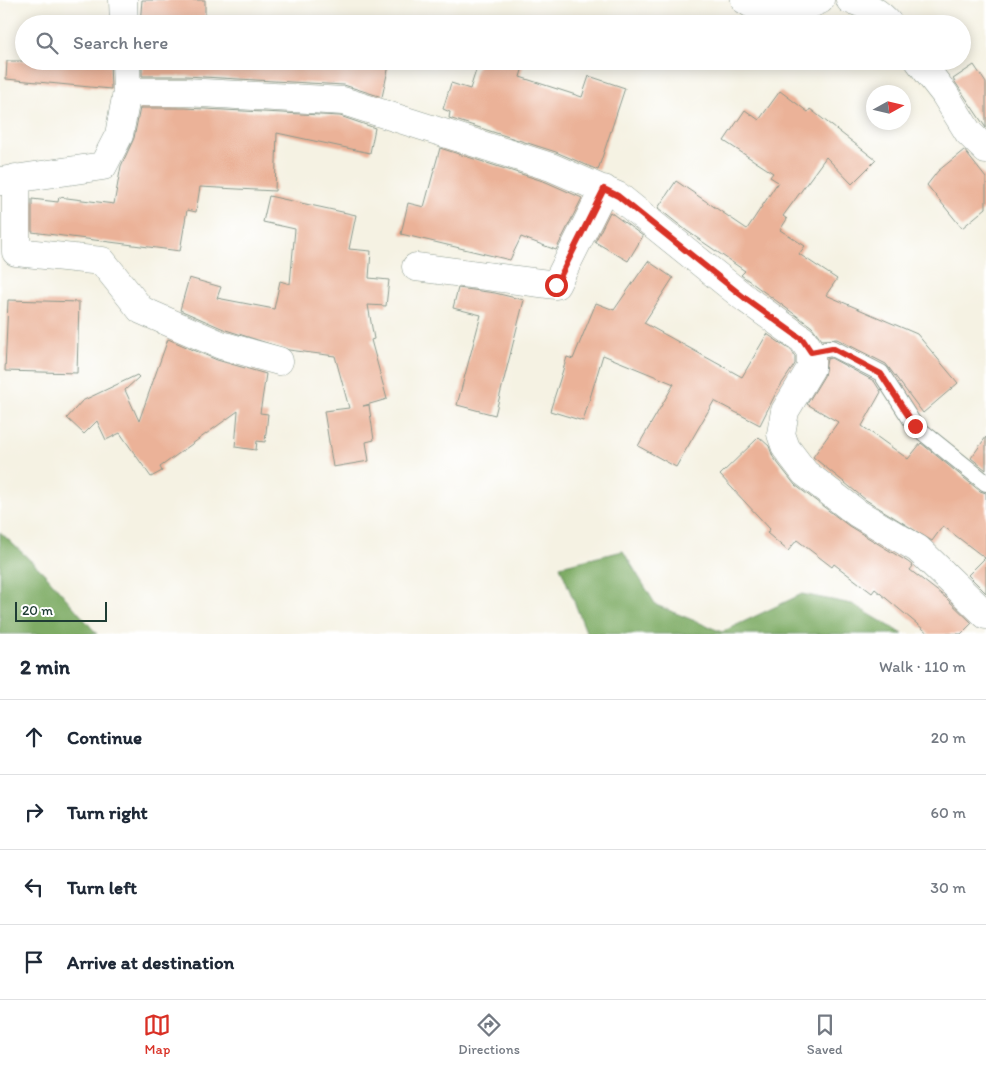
<!DOCTYPE html>
<html lang="en">
<head>
<meta charset="utf-8">
<style>
  body { margin:0; font-family:Itim,sans-serif; background:#f2f2f3; color:#1f2937 }
  .compass { position:absolute; left:866px; top:85px; width:45px; height:45px; border-radius:50%; background:#fff; box-shadow:0 2px 12px #0003; rotate:82deg }
  .scale { position:absolute; left:15px; bottom:12px; width:92px; box-sizing:border-box; padding-left:5px; border:2px solid #1f3d34; border-top:0; font-size:14px; line-height:18px; white-space:nowrap; color:#1f3d34; -webkit-text-stroke:4px #fff; paint-order:stroke }
  .stop { position:absolute; width:15px; height:15px; margin:-11px; border:4px solid #d93025; border-radius:50%; background:#fff }
  .stop.end { background:#d93025; border-color:#fff; box-shadow:0 1px 5px #0008 }
  .list { margin:0; padding:0; list-style:none }
  h2 { display:flex; justify-content:space-between; align-items:center; height:65px; margin:0; padding:0 20px; font-size:21px }
  h2 small { font-size:16px; font-weight:400; color:#747a83 }
  .list li { display:grid; grid-template-columns:32px 1fr auto; gap:15px; align-items:center; box-sizing:border-box; height:75px; padding:0 20px; border-top:1px solid #e0e1e3 }
  .list b { display:block; font-size:19px; white-space:nowrap }
  .list em { font-size:16px; font-style:normal; color:#747a83 }
  .icon { flex:none; width:28px; height:28px; fill:none; stroke:currentColor; stroke-width:2; stroke-linecap:round; stroke-linejoin:round }
  .map { position:relative; flex:none; width:986px; height:634px; overflow:hidden }
  .search { position:absolute; background:#fff; box-shadow:0 2px 12px #0003; left:15px; right:15px; top:15px; height:55px; display:flex; align-items:center; gap:12px; box-sizing:border-box; padding:0 18px; border-radius:28px; color:#747a83; font-size:19px }
  .sheet { height:365px; background:#fff }
  nav { display:flex; justify-content:space-around; align-items:center; box-sizing:border-box; height:70px; border-top:1px solid #e0e1e3; background:#fff; font-size:14px; color:#747a83 }
  nav a { display:grid; justify-items:center; gap:2px }
  nav .on { color:#d93025 }
  .map>svg:first-child { display:block }
  .forest { fill:#7eac65; stroke:#4e744c }
  .building { fill:#ebb298 }
  .lines { fill:none; stroke-linecap:round; stroke-linejoin:round }
  .lane-casing { stroke:#8a988c; stroke-width:18 }
  .street-casing { stroke:#8a988c; stroke-width:29 }
  .lane { stroke:#fff; stroke-width:16 }
  .street { stroke:#fff; stroke-width:28 }
  .route { stroke:#d93025; stroke-width:6 }
</style>
</head>
<body>
<div class="map">
<svg width="986" height="634" viewBox="0 0 986 634">
  <rect width="100%" height="100%" fill="#fff"/>
  <filter id="ink" filterUnits="userSpaceOnUse"><feTurbulence type="fractalNoise" baseFrequency=".02" numOctaves="2"/><feDisplacementMap in="SourceGraphic" scale="10" xChannelSelector="R" yChannelSelector="G"/><feConvolveMatrix kernelMatrix="1 2 1 2 8 2 1 2 1" color-interpolation-filters="sRGB"/></filter>
  <filter id="wash" filterUnits="userSpaceOnUse"><feTurbulence type="fractalNoise" baseFrequency=".0096" numOctaves="4" result="noise"/><feDisplacementMap in="SourceGraphic" scale="20" xChannelSelector="R" yChannelSelector="G"/><feGaussianBlur stdDeviation="1.12" result="paint"/><feColorMatrix in="noise" values="0 0 0 0 0 0 0 0 0 0 0 0 0 0 0 0 0 1.4 0 .05"/><feComposite in="paint" operator="in"/></filter>
  <g filter="url(#wash)">
    <rect width="100%" height="100%" fill="#f5f2e3"/>
    <!-- forest -->
    <path class="forest" d="M0,532L45,574L97,634H0Z
      M623,551L656,605L722,632L802,594L852,604L903,634H587L560,566Z"/>
    <g id="blocks">
      <!-- building -->
      <path class="building" d="M142,0H205V24H140Z
        M7,61H110L111,89L6,79Z
        M142,61H390L382,97L344,85L186,76H142Z
        M479,61H503L523,67L520,77L582,97L589,76L625,88L598,170L556,152L449,118L450,112L443,109L451,83L470,89Z
        M974,65L986,83V128L953,79Z
        M780,91L808,112L810,109L876,160L852,184L826,157L783,216L787,219L780,230L805,246L799,254L837,279L826,295L917,334L958,383L923,413L886,364L837,339L822,340L812,327L741,275L745,271L687,231L658,208L676,181L747,229L778,182L770,177L773,173L724,141L745,110L759,120Z
        M140,108H185L340,116L375,128L370,153L277,133L275,191L200,187L196,212L187,210L180,251L32,232V199L58,202L59,197L114,204L121,166L134,138Z
        M440,148L546,182L582,198L556,250L521,237L510,260L401,234L408,203L424,207Z
        M964,150L986,178V208L962,228L927,185L938,171Z
        M269,196L356,215L349,249L371,251L369,278L389,280L386,306L368,305L374,339L371,340L387,399L363,406L369,405L374,440L366,442L369,461L333,467L324,411L349,408L335,356L289,350L226,330L180,310L189,278L221,287L217,298L274,309L280,281L290,284L295,229L263,222Z
        M610,212L643,236L628,261L595,242Z
        M648,261L673,278L644,323L742,377L767,334L792,351L795,357V364L777,391L760,425L714,401L676,467L638,446L674,384L603,355L583,421L550,411L567,357L573,359L596,303L614,310Z
        M458,288L495,293L524,300L495,415L457,405L481,315L453,308Z
        M8,300L79,302L77,373L5,371Z
        M168,339L217,360L266,374L260,413L268,414L265,442L257,441L256,450L235,447L238,411L160,467L162,471L151,477L120,433L106,440L97,421L84,434L67,418L82,401L137,375L139,377L125,390L139,421Z
        M831,358L874,381L881,392L862,426L908,459L921,443L980,491L986,493V593L968,575L985,558L943,526L932,541L866,500L813,457L838,422L807,404L824,376L827,359Z
        M759,437L769,446L773,457L795,485L849,526L908,562L913,566L910,570L945,597L972,623L961,634H929L875,589L872,593L834,564L832,567L797,540L788,551L767,533L770,529L720,475Z
        M986,437V470L971,458Z"/>
    </g>
  </g>
  <g filter="url(#ink)">
    <use href="#blocks" fill-opacity="0" stroke="#8a988c" stroke-width="1"/>
    <g class="lines">
      <!-- lane casing -->
      <g class="lane-casing">
        <path id="lane" d="M811,352L832,348L881,373L915,426L986,483"/>
      </g>
      <!-- street casing -->
      <g class="street-casing">
        <path id="street" d="M123,0L124,24
          M745,0C767,16 797,11 820,0
          M850,0C863,2 881,14 889,24
          M919,61L944,93L968,132L986,150
          M127,92H185L343,101L551,167L618,196L746,299L803,340L811,352V368L785,411L781,434L786,448L805,473L857,513L918,549L986,615
          M16,178V252L102,261L141,310L221,345L279,361
          M0,181L103,166L119,135L127,92L126,61
          M416,267L556,285L604,189"/>
      </g>
      <!-- lane -->
      <use href="#lane" class="lane"/>
      <!-- street -->
      <use href="#street" class="street"/>
    </g>
  </g>
  <g class="lines" filter="url(#ink)">
    <!-- route -->
    <path class="route" d="M556,285L604,189L618,196L746,299L803,340L811,352L832,348L881,374L915,426"/>
  </g>
</svg>
<svg class="compass" viewBox="-18 -18 36 36"><path d="M0-13l5 13h-10z" fill="#e53935"/><path d="M0 13l5-13h-10z" fill="#747a83"/></svg>
<div class="scale">20 m</div>
<div class="stop" style="left:556px;top:285px"></div>
<div class="stop end" style="left:915px;top:426px"></div>
<div class="search"><svg class="icon" aria-label="search" viewBox="0 0 24 24"><circle cx="10" cy="10" r="6"/><path d="M15 15l6 6"/></svg>Search here</div>
</div>
<section class="sheet">
<h2>2 min<small>Walk · 110 m</small></h2>
<ul class="list">
<li><svg class="icon" aria-label="ahead" viewBox="0 0 24 24"><path d="M12 20V5M6 11l6-6 6 6"/></svg><div><b>Continue</b></div><em>20 m</em></li>
<li><svg class="icon" aria-label="right" viewBox="0 0 24 24"><path d="M7 20v-9h11M14 6l5 5-5 5"/></svg><div><b>Turn right</b></div><em>60 m</em></li>
<li><svg class="icon" aria-label="left" viewBox="0 0 24 24"><path d="M17 20v-9H6M10 6l-5 5 5 5"/></svg><div><b>Turn left</b></div><em>30 m</em></li>
<li><svg class="icon" aria-label="arrive" viewBox="0 0 24 24"><path d="M6 21V4h12l-3 4 3 4H6"/></svg><div><b>Arrive at destination</b></div></li>
</ul>
</section>
<nav>
<a class="on"><svg class="icon" aria-label="map" viewBox="0 0 24 24"><path d="M3 6l6-2 6 2 6-2v14l-6 2-6-2-6 2zM9 4v14M15 6v14"/></svg>Map</a>
<a><svg class="icon" aria-label="directions" viewBox="0 0 24 24"><path d="M12 3l9 9-9 9-9-9zM9 14v-3h6M13 9l2 2-2 2"/></svg>Directions</a>
<a><svg class="icon" aria-label="saved" viewBox="0 0 24 24"><path d="M7 4h10v16l-5-4-5 4z"/></svg>Saved</a>
</nav>
</body>
</html>
